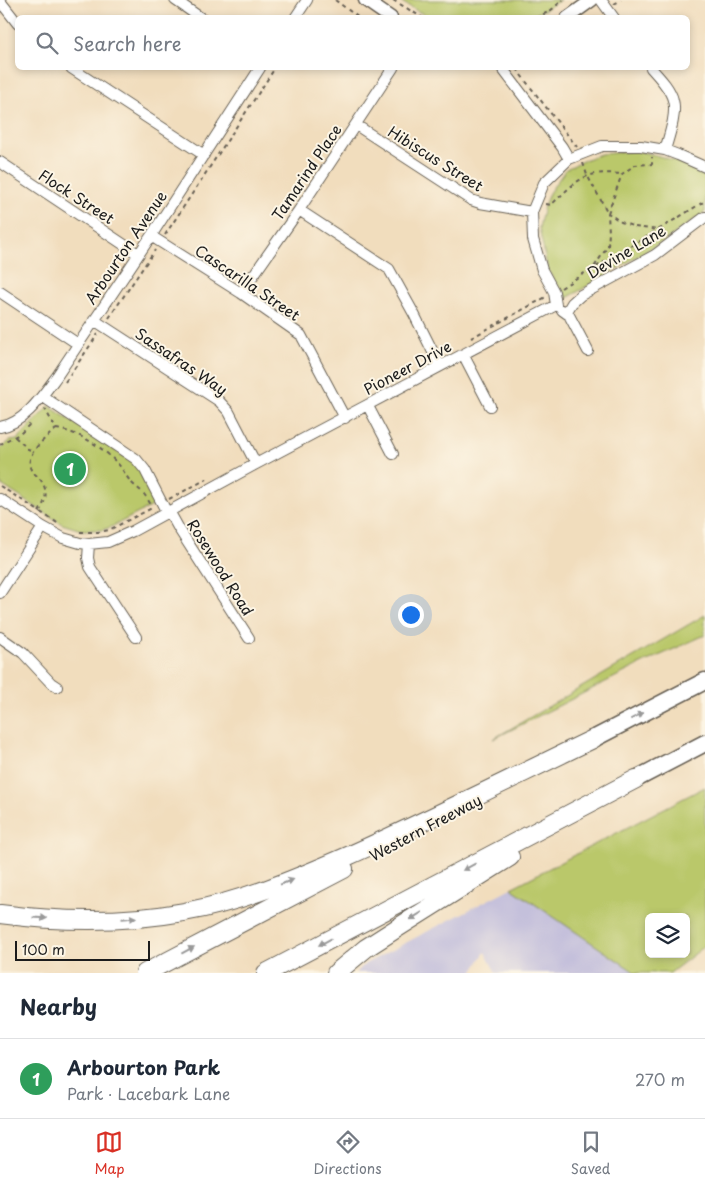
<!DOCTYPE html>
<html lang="en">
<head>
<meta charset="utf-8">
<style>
  body { margin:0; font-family:"Playpen Sans",sans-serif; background:#f2f2f3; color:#1f2937 }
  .controls { position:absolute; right:15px; bottom:15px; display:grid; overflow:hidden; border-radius:8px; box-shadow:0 2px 8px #0003 }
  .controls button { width:45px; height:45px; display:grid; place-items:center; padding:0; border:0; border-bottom:1px solid #e0e1e3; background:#fff; color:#1f2937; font:25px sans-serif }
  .scale { position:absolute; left:15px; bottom:12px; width:135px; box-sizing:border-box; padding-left:5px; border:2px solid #1c1c1c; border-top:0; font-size:14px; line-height:18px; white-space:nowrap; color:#1c1c1c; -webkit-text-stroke:4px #fcf5e5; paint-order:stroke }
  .you { position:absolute; left:410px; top:614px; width:18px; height:18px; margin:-12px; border:4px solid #fff; border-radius:50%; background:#1a73e8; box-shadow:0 0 0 8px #1a73e833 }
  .badge { display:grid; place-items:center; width:32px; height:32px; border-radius:50%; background:#d93025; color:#fff; font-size:16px; font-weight:700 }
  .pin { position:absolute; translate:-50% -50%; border:2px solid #fff; box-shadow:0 1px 5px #0006 }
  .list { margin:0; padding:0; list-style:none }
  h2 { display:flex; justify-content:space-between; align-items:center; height:65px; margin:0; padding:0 20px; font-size:21px }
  h2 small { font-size:16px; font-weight:400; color:#747a83 }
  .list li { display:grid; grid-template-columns:32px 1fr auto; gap:15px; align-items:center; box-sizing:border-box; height:80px; padding:0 20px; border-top:1px solid #e0e1e3 }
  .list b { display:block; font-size:19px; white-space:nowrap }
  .list p { margin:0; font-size:16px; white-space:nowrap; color:#747a83 }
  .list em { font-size:16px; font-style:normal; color:#747a83 }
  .icon { flex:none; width:28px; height:28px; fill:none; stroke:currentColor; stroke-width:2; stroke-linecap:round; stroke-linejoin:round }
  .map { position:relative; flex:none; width:705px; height:973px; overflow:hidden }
  .search { position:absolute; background:#fff; box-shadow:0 2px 8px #0003; left:15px; right:15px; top:15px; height:55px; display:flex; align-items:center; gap:12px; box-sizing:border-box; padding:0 18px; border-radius:8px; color:#747a83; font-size:19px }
  .sheet { height:145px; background:#fff }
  nav { display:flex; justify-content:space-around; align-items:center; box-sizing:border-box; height:70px; border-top:1px solid #e0e1e3; background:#fff; font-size:14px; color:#747a83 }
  nav a { display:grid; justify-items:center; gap:2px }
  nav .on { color:#d93025 }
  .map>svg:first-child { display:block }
  .industrial { fill:#c4c0db }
  .green { fill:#bac86a; stroke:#6b7243; fill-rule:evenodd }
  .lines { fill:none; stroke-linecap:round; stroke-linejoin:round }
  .minor-casing { stroke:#676054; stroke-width:12 }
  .tertiary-casing { stroke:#676054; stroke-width:15 }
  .trunk-casing { stroke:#676054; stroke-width:19 }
  .motorway-casing { stroke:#676054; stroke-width:20 }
  .path { stroke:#676054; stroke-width:2; stroke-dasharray:4 4; stroke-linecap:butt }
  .minor { stroke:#fff; stroke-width:10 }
  .tertiary { stroke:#fff; stroke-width:12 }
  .trunk { stroke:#fff; stroke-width:16 }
  .motorway { stroke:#fff; stroke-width:18 }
  .oneway { fill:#999 }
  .labels { text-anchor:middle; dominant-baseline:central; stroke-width:4; stroke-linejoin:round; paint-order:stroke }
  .street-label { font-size:15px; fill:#1c1c1c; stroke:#fcf5e5 }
</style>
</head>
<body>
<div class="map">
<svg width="705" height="973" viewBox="0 0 705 973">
  <rect width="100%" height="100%" fill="#fcf5e5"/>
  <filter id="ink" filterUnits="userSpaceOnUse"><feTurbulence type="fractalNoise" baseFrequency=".02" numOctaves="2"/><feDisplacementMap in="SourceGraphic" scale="10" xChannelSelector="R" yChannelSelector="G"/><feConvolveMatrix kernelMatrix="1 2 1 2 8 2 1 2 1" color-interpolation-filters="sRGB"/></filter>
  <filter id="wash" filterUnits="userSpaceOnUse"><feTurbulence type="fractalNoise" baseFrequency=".0096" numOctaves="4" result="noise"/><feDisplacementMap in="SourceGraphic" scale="20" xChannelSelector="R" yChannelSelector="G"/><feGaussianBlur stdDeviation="1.12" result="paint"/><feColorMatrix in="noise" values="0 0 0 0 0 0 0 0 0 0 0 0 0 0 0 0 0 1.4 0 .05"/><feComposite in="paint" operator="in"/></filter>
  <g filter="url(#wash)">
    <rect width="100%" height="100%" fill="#f1ddbd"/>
    <!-- industrial -->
    <path class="industrial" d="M511,888L636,973H496L485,952L472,973H356L365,964Z"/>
    <!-- green -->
    <path class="green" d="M398,0H560L544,10L529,17L430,18Z
      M637,151C658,155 688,163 705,177V212L664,241L567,298L555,282L548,271L539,228L544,206L549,193L566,169L587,159L601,154Z
      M49,406L137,465L158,503L111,527L102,530H81L62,524L0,484V449L10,441L17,440Z
      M705,615V635L643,663L493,739Z
      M705,787V946L670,973H636L511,888ZM649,917H686V954H649Z"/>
  </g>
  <g filter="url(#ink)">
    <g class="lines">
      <!-- minor casing -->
      <g class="minor-casing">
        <path id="minor" d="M175,0L201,18
          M601,0L614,18
          M0,1L18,24
          M295,18L307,0
          M71,68L204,155
          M502,68L562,147L569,159
          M651,68C659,77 670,88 673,100C677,114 669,136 665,150
          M356,125L471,200L480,203L532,212
          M0,162L138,254
          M299,210L389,269L414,314L440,366
          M151,236L241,293L301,335L345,418
          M0,292L78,344
          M241,293L299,210L393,68
          M562,310L569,315L588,351
          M566,313L572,303L581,295L655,255L705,217
          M94,320L219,401L229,412L256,464
          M463,354L490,406
          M42,396L136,459L145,470L167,513
          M368,406L393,454
          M0,427C24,424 43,395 57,376L151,236L260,68
          M0,499L43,527L63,538L80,543L89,544L108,542L133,531L256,464L556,305L554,292L542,270L533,239L532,212L544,183L569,159L602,146H641L665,150L678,155L705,167
          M169,511L179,529L249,638
          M89,544L88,558L90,567L136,637
          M0,593L43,527
          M0,637L23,653L51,683L57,687"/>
      </g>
      <!-- tertiary casing -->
      <g class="tertiary-casing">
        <path id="tertiary" d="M365,0L391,18
          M567,18L592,0"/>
      </g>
      <!-- trunk casing -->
      <g class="trunk-casing">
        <path id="trunk" d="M593,739L705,681
          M636,779L705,743"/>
      </g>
      <!-- motorway casing -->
      <g class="motorway-casing">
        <path id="motorway" d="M0,914C61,922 123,923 184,912C241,902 295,879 348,856C431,819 512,778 593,739
          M145,973L344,869
          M266,973L636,779
          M336,973L366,948L402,925L510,857"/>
      </g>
      <!-- path -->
      <path class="path" d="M335,0L359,18
        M393,0L423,18
        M614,4L621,0
        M536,18L550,11L563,0
        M517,68L521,75L577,147
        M583,163L587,175L608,213
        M546,204L551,205C578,180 583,170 622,174
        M608,213L622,174L635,165L652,164V157
        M165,235L275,68
        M596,267L658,230
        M561,288L594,267L608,246L609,233L608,213L621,222L635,227L658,230L705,201
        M109,318L155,250
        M471,338L546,297
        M65,382L98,334
        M56,429C79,432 103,447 119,465C123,470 126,476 130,481C134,486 140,489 144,494C147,498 150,503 152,507
        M15,437L28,449L34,451
        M0,445L5,441L20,434L32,422
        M0,486L59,524
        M169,499L207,479
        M39,512C46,501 49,491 40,479C37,475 31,472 30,467C26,452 47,437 56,429L45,409
        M80,532H98L109,530L154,507"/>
      <!-- minor -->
      <use href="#minor" class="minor"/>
      <!-- tertiary -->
      <use href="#tertiary" class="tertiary"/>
      <!-- trunk -->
      <use href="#trunk" class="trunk"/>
      <!-- motorway -->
      <use href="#motorway" class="motorway"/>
    </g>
    <!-- one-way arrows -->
    <defs><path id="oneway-solid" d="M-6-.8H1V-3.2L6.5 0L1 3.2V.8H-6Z" transform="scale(1.25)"/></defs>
    <g class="oneway">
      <use href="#oneway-solid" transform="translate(637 716) rotate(-27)"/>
      <use href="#oneway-solid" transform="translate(469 867) rotate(152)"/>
      <use href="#oneway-solid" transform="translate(287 882) rotate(-21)"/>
      <use href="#oneway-solid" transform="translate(416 916) rotate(148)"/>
      <use href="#oneway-solid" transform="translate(40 918) rotate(4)"/>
      <use href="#oneway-solid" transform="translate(129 918) rotate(-5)"/>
      <use href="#oneway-solid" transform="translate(325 942) rotate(152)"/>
      <use href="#oneway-solid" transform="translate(188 950) rotate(-28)"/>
    </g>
  </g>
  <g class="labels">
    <!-- street labels -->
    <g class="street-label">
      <text transform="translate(436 158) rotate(32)">Hibiscus Street</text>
      <text transform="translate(306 172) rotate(-56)">Tamarind Place</text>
      <text transform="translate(77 196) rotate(33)">Flock Street</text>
      <text transform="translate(125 247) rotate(-56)">Arbourton Avenue</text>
      <text transform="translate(626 251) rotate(-31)">Devine Lane</text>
      <text transform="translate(248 282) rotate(34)">Cascarilla Street</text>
      <text transform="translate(182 361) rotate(34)">Sassafras Way</text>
      <text transform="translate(407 367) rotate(-28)">Pioneer Drive</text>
      <text transform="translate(221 567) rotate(58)">Rosewood Road</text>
      <text transform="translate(425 827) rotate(-28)">Western Freeway</text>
    </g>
  </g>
</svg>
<div class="controls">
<button><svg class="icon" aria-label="layers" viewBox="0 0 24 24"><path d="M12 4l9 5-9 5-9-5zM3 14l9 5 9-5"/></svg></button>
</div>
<div class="scale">100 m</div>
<div class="you"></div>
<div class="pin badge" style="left:70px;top:469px;background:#2e9e5b">1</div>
<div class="search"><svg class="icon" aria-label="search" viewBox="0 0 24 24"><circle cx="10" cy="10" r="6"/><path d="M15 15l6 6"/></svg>Search here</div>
</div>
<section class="sheet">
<h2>Nearby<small></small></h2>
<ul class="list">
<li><span class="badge" style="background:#2e9e5b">1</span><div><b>Arbourton Park</b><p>Park · Lacebark Lane</p></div><em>270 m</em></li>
</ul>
</section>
<nav>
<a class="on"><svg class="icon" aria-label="map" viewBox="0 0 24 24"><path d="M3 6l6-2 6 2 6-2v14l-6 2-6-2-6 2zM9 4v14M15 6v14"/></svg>Map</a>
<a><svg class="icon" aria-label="directions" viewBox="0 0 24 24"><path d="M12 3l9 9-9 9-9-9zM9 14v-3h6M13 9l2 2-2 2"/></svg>Directions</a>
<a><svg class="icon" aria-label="saved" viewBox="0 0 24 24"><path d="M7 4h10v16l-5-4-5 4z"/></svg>Saved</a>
</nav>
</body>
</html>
